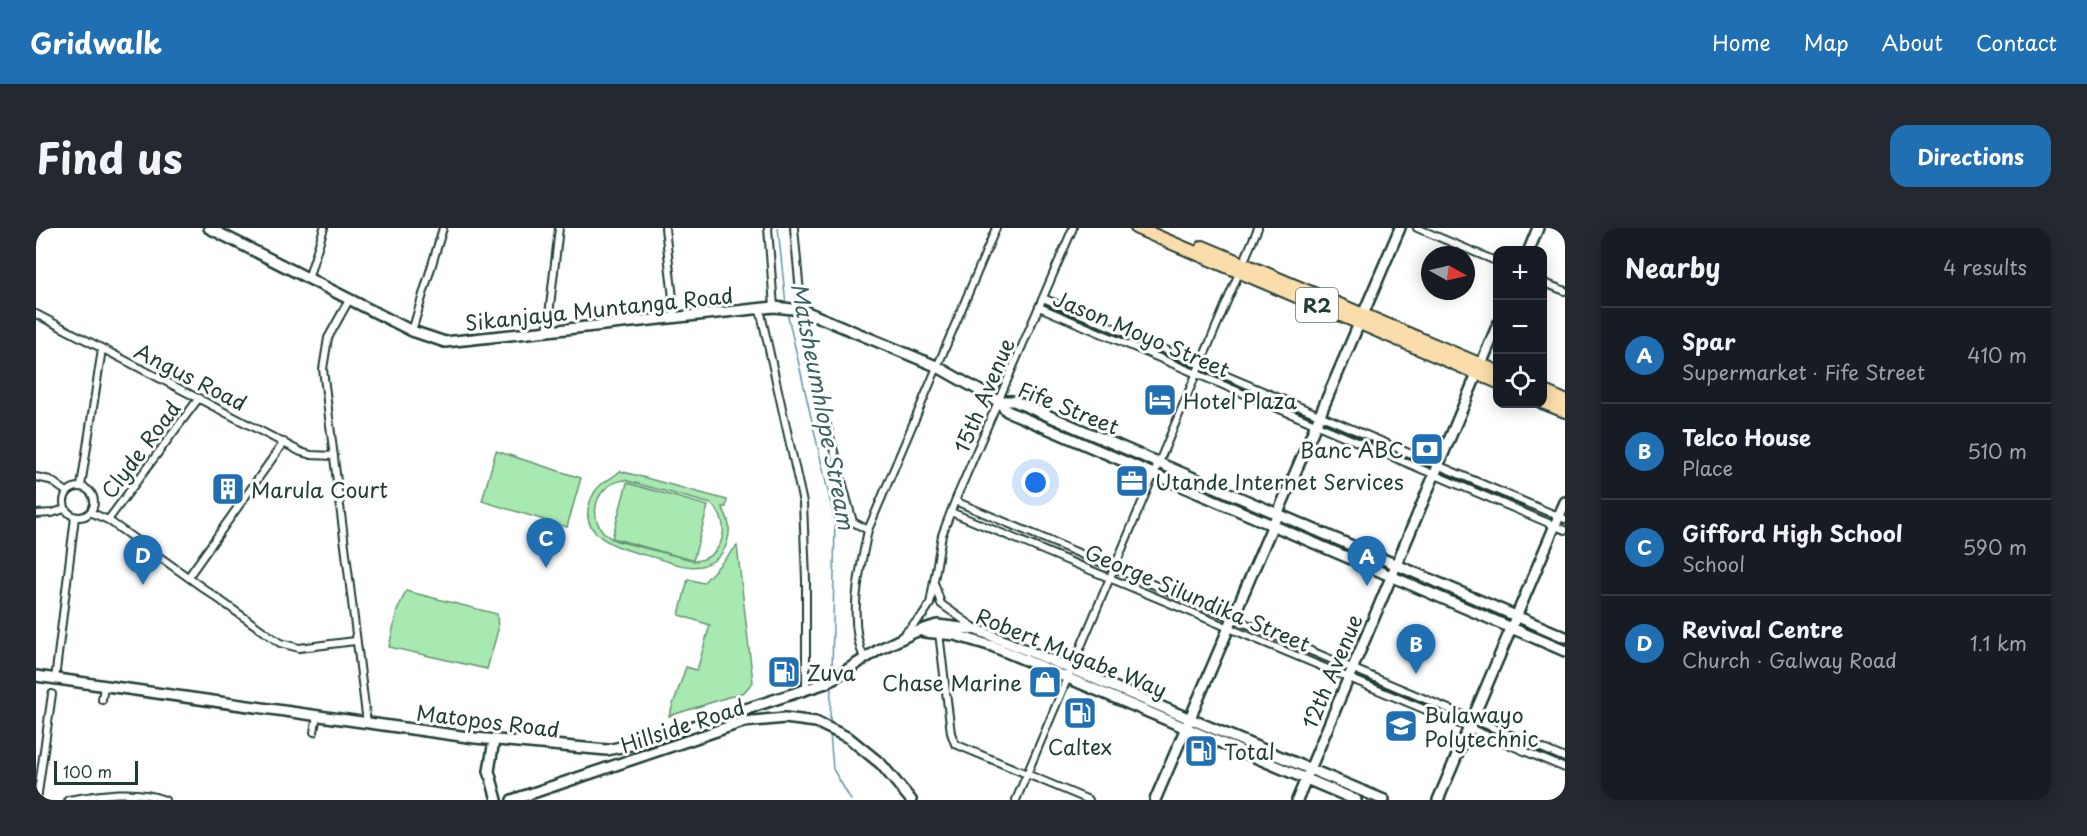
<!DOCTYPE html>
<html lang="en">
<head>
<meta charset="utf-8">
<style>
  body { margin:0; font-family:"Playpen Sans",sans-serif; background:#242831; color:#f1f3f6 }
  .controls { position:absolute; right:18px; top:18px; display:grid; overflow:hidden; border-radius:12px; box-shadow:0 3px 15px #0003 }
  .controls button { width:54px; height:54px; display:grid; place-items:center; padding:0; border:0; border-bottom:2px solid #363941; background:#171b24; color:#f1f3f6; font:30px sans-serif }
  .compass { position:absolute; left:1385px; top:18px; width:54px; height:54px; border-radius:50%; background:#171b24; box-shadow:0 3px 15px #0003; rotate:98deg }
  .scale { position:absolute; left:18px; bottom:15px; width:84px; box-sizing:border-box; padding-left:6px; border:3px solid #1f3d34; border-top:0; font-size:16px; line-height:21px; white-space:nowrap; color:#1f3d34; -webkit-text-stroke:4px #fff; paint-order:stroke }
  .you { position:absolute; left:1000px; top:255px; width:21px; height:21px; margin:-15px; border:4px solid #fff; border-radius:50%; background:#1a73e8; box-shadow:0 0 0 9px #1a73e833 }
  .badge { display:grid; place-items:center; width:39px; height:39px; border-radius:50%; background:#1f6fb2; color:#fff; font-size:20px; font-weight:700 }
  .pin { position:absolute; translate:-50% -50px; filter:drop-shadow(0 2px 3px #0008) }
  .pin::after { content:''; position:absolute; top:32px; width:21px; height:18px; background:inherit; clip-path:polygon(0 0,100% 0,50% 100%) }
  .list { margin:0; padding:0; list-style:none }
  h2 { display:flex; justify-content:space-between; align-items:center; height:78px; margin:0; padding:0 24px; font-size:26px }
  h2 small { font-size:20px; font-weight:400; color:#9ea1a6 }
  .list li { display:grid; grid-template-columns:39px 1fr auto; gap:18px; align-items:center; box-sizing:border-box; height:96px; padding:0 24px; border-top:2px solid #363941 }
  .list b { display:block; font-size:22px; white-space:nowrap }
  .list p { margin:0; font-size:20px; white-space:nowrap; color:#9ea1a6 }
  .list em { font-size:20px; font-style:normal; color:#9ea1a6 }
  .icon { flex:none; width:33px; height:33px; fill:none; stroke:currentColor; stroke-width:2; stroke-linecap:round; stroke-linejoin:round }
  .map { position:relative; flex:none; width:1529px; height:572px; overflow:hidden; border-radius:18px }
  header { display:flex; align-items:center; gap:36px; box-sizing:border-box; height:84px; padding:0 30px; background:#1f6fb2; color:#fff }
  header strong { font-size:28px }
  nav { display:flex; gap:33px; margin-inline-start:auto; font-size:21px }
  .intro { display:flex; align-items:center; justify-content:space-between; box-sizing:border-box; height:144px; padding:0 36px }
  h1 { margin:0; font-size:42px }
  .button { padding:15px 27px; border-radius:18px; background:#1f6fb2; color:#fff; font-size:21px; font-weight:700 }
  main { display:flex; gap:36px; padding:0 36px }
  aside { flex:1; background:#171b24; border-radius:18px; box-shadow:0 3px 15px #0003 }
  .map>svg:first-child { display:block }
  .green { fill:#a8e9b1; stroke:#649372; stroke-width:1.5; fill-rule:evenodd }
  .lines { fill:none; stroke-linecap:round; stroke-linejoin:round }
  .stream { stroke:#6193a4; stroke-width:1.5 }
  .street-casing { stroke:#1f3d34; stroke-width:10 }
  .secondary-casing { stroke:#1f3d34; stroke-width:14 }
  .highway-casing { stroke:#1f3d34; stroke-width:16 }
  .street { stroke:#fff; stroke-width:6 }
  .secondary { stroke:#fff; stroke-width:9 }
  .highway { stroke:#fbddab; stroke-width:12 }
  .labels { text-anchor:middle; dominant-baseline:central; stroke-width:6; stroke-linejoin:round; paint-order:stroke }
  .shield { fill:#fff; stroke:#627771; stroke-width:1.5 }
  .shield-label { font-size:20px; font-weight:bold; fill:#1f3d34 }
  .street-label { font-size:21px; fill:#1f3d34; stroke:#fff }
  .poi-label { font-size:21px; fill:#1f3d34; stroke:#fff; text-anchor:start }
  .water-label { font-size:22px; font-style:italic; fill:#3a6162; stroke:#fff }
</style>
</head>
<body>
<header>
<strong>Gridwalk</strong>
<nav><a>Home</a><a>Map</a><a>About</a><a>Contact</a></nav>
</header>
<div class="intro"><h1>Find us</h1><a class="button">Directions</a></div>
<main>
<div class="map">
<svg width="1529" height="572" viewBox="0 0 1529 572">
  <rect width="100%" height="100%" fill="#fff"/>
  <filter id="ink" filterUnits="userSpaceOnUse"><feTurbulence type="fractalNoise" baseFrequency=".0167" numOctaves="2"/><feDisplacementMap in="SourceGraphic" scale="12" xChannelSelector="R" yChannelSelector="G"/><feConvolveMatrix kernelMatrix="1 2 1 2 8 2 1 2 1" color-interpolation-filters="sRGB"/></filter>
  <g filter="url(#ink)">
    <!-- green -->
    <path class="green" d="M460,223L545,250L531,299L446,273Z
      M584,243L691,272L690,279H686C700,301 693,331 665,338C650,341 634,334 620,330C591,322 534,311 557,267C563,254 575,252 584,243ZM588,252L675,276C698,295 687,332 657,333L672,278L591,255L576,310L656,332L581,313C549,301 554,257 588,252Z
      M701,318L717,454L708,464L633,488L650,439L661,442L674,397L643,387L652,351L667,355Z
      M370,363L461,386L462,402L451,441L353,419L361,383Z"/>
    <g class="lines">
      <!-- stream -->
      <path class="stream" d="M742,0L750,77
        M751,84L799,294L796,446
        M794,497L795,457
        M794,505L797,541L815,572"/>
      <!-- street casing -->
      <g class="street-casing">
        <path id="street" d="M629,0L639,88
          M732,0L738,79
          M758,0L767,97L778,149L817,294L832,302
          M1381,0L1462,34
          M272,51L288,0
          M1506,54L1529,63
          M1007,70L1529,291
          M313,72L292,110L287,141L331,495
          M1003,79L1529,302
          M724,81L767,275L770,352V462
          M0,86L265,224L275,227L298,228
          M376,103L407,0
          M511,104L523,0
          M0,249L14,252L31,264
          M45,258L66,121
          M28 274a15 15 0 1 1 30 0a15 15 0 1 1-30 0Z
          M919,273L1529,530
          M54,284L72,292L244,415L263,420L319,413
          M915,284L1529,540
          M0,286L16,285L29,281
          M72,292L163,170
          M153,348L248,214
          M899,357L905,376L939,400
          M903,405L915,505L919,516L1053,572
          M865,409L887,387L894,376L906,307L919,273L1037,0
          M828,430C811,392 824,342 832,302L960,0
          M19,451L39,289
          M66,472L68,457
          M278,504L281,487
          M1,572L16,466
          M32,572C62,567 100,560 129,572
          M980,572L1222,0"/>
      </g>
      <!-- secondary casing -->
      <g class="secondary-casing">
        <path id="secondary" d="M173,0L376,103L409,114L738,79L766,82L900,138L962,173L971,183L1529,423
          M1493,22L1502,0
          M962,173H978L1529,409
          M888,404L919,407L956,418L1320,572
          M0,448L439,510L571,522L608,514L790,455L844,421L879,404L901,397L942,402L1348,572
          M458,512L453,543L461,572
          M476,572L707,494L749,490L780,494L813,510L845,536L875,572
          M1119,572L1364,0
          M1261,572L1462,96
          M1402,572L1529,274"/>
      </g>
      <!-- highway casing -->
      <g class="highway-casing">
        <path id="highway" d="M1101,0L1462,154
          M1167,19L1462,144
          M1506,163L1529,173
          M1506,174L1529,183"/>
      </g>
      <!-- street -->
      <use href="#street" class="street"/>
      <!-- secondary -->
      <use href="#secondary" class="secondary"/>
      <!-- highway -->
      <use href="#highway" class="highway"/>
    </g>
  </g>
  <!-- icons -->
  <defs>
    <g id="hotel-square" transform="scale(1.725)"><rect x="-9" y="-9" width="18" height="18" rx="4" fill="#1f6fb2" stroke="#fff"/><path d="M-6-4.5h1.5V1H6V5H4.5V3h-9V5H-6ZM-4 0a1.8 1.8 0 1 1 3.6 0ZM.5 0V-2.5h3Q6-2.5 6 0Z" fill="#fff"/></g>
    <g id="bank-square" transform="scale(1.725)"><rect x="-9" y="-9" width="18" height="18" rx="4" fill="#1f6fb2" stroke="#fff"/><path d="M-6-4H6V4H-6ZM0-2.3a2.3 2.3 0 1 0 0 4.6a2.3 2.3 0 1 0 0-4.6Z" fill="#fff"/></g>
    <g id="office-square" transform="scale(1.725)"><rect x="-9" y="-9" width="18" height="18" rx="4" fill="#1f6fb2" stroke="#fff"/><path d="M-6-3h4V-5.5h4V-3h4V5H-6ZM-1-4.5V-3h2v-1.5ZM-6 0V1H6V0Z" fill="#fff"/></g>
    <g id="building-square" transform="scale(1.725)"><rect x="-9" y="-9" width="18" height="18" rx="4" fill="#1f6fb2" stroke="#fff"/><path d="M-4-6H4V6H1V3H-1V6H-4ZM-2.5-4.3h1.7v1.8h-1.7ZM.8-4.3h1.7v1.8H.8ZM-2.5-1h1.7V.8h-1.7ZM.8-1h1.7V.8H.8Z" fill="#fff"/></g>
    <g id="fuel-square" transform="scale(1.725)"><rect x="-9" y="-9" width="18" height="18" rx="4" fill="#1f6fb2" stroke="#fff"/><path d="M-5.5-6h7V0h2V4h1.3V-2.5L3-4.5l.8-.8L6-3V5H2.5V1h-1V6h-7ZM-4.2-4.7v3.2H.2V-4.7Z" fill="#fff"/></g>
    <g id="shop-square" transform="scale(1.725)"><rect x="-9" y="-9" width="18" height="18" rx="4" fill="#1f6fb2" stroke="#fff"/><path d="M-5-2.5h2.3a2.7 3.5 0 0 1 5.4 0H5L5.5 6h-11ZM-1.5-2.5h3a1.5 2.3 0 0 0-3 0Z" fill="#fff"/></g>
    <g id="university-square" transform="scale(1.725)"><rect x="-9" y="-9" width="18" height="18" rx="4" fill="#1f6fb2" stroke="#fff"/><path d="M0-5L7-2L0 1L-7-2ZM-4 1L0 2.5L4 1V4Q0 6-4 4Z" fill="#fff"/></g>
  </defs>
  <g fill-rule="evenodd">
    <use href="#hotel-square" x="1124" y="172"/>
    <use href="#bank-square" x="1391" y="221"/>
    <use href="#office-square" x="1096" y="253"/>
    <use href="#building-square" x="192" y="261"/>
    <use href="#fuel-square" x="748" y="444"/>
    <use href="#shop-square" x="1009" y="454"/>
    <use href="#fuel-square" x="1044" y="485"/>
    <use href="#university-square" x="1365" y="498"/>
    <use href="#fuel-square" x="1165" y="523"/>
  </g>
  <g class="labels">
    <!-- shield labels -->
    <rect class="shield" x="1260" y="60" width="42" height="34" rx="4.5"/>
    <g class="shield-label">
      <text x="1281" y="77">R2</text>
    </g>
    <!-- street labels -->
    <g class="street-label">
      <text transform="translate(563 80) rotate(-6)">Sikanjaya Muntanga Road</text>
      <text transform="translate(1106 105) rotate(23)">Jason Moyo Street</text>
      <text transform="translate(155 148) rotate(27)">Angus Road</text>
      <text transform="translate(947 167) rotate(-67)">15th Avenue</text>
      <text transform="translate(1033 179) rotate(22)">Fife Street</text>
      <text transform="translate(104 221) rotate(-53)">Clyde Road</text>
      <text transform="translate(1162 369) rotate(23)">George Silundika Street</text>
      <text transform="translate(1036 424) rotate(22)">Robert Mugabe Way</text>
      <text transform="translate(1295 443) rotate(-67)">12th Avenue</text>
      <text transform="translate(452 492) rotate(7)">Matopos Road</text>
      <text transform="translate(646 497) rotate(-18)">Hillside Road</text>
    </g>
    <!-- poi labels -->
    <g class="poi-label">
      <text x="1147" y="172">Hotel Plaza</text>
      <text x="1368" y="221" text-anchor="end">Banc ABC</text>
      <text x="1119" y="253">Utande Internet Services</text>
      <text x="215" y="261">Marula Court</text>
      <text x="771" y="444">Zuva</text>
      <text x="986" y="454" text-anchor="end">Chase Marine</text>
      <text x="1388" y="486">Bulawayo<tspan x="1388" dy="24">Polytechnic</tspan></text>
      <text x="1044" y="518" text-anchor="middle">Caltex</text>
      <text x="1188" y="523">Total</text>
    </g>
    <!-- water labels -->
    <g class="water-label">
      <text transform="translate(788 178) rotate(79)">Matsheumhlope Stream</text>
    </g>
  </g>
</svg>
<div class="controls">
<button>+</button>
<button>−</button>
<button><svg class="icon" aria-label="locate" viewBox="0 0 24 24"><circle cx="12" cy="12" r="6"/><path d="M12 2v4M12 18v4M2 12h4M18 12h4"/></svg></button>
</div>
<svg class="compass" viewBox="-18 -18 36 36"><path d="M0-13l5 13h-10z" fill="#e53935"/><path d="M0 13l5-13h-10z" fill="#9ea1a6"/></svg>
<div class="scale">100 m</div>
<div class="you"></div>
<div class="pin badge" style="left:1331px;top:358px">A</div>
<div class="pin badge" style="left:1380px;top:446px">B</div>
<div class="pin badge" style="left:510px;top:340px">C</div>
<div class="pin badge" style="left:107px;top:357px">D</div>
</div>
<aside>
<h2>Nearby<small>4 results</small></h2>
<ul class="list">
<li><span class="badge">A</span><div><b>Spar</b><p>Supermarket · Fife Street</p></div><em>410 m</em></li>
<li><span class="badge">B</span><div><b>Telco House</b><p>Place</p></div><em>510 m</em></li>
<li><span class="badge">C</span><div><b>Gifford High School</b><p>School</p></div><em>590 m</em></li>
<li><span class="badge">D</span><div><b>Revival Centre</b><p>Church · Galway Road</p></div><em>1.1 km</em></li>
</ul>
</aside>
</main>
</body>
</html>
